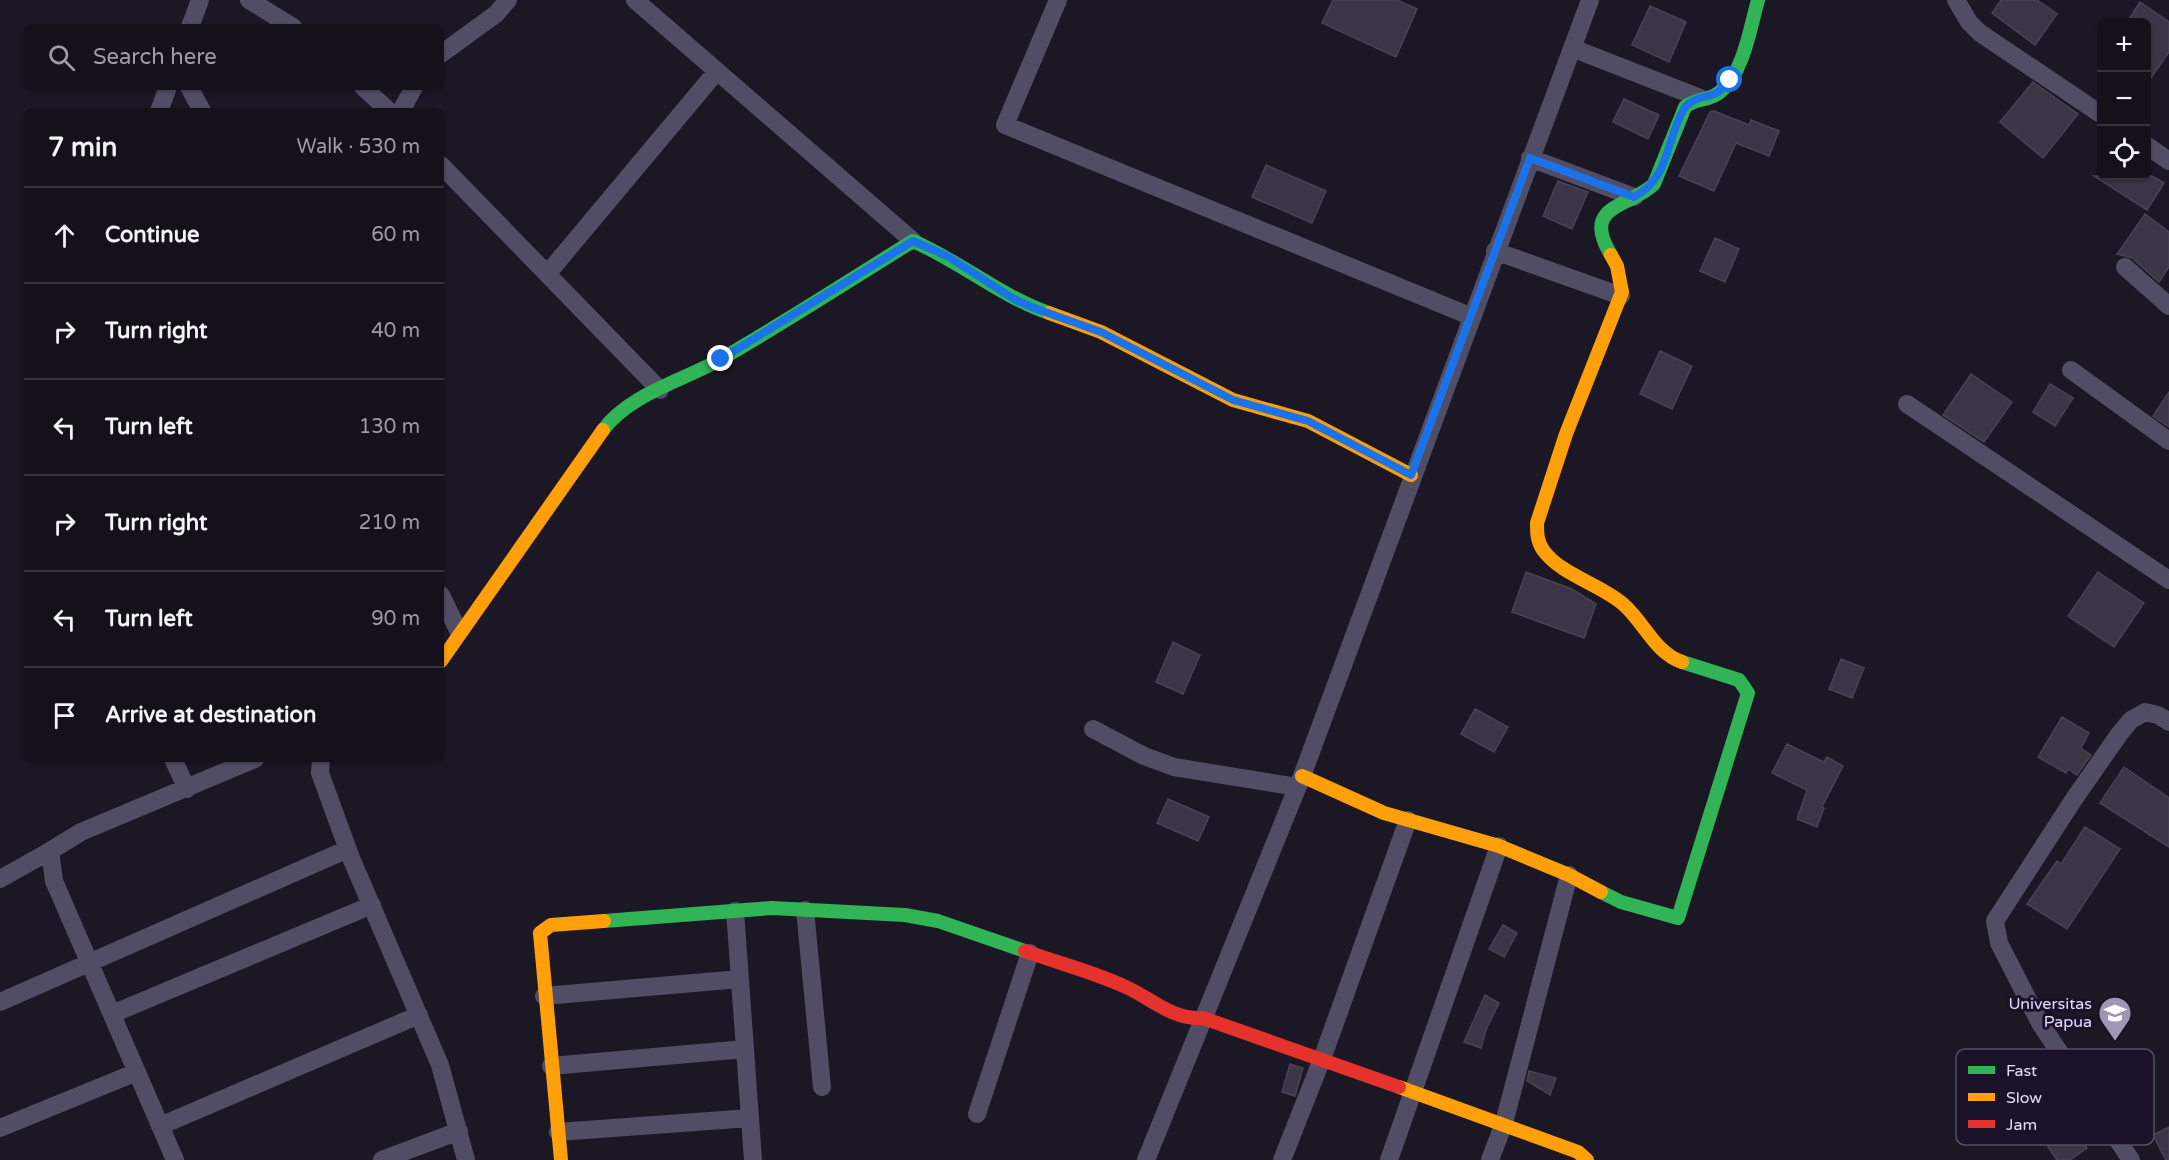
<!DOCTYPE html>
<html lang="en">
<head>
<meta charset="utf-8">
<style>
  body { margin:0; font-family:"Varela Round",sans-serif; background:#211f28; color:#f1f3f6 }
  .controls { position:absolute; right:18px; top:18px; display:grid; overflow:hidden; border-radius:9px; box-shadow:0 2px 4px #0004 }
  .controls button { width:54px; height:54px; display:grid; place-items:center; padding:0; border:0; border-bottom:2px solid #33313a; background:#14111b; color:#f1f3f6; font:30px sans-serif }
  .stop { position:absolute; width:18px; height:18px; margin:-14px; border:4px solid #1a73e8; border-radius:50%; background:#fff }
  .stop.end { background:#1a73e8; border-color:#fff; box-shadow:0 2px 6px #0008 }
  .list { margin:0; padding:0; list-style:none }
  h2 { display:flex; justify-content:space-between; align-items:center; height:78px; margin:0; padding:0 24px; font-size:26px }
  h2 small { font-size:20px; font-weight:400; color:#9d9da3 }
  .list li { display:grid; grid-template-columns:39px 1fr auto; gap:18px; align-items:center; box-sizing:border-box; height:96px; padding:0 24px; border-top:2px solid #33313a }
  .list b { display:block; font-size:22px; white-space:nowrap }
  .list em { font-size:20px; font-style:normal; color:#9d9da3 }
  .icon { flex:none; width:33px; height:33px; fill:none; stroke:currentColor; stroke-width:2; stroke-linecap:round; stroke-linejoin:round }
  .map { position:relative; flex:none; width:2169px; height:1160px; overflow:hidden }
  .search { position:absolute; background:#14111b; box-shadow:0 2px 4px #0004; left:24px; top:24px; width:420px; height:66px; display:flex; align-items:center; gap:15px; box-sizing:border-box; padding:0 21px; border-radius:9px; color:#9d9da3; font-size:22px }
  .panel { position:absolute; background:#14111b; box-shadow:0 2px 4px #0004; left:24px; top:108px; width:420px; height:654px; border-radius:9px }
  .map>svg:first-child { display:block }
  .building { fill:#3b3645; stroke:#494256; stroke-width:1.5 }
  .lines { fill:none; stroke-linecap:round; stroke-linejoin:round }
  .street { stroke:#514d64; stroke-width:18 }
  .fast { stroke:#30b455; stroke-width:14 }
  .slow { stroke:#ff9f0a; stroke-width:14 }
  .jam { stroke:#e5322d; stroke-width:14 }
  .route { stroke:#1a73e8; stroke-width:8 }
  .labels { text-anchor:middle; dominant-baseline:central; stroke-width:6; stroke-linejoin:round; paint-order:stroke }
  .poi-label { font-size:16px; fill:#e4dcfd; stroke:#191229; text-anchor:end }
  .key { fill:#191229; stroke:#564f69; stroke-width:1.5 }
  .key-label { font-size:16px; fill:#e4dcfd }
</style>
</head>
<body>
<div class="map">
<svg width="2169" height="1160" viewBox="0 0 2169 1160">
  <rect width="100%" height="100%" fill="#1b1724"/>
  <!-- building -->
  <path class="building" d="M1333,0H1397L1417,9L1396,57L1322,23Z
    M2001,0H2037L2057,14L2035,45L1992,13Z
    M2140,2L2169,22V52L2146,85V22H2127Z
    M1650,6L1686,22L1669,62L1632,45Z
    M2033,82L2078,114L2043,158L2000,122Z
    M1624,99L1659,115L1648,139L1613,122Z
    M1714,111L1749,125L1751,120L1779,131L1769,156L1736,143L1714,191L1679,176L1710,112Z
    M1266,165L1326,191L1312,223L1252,197Z
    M2094,176H2152L2164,183L2147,210Z
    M1558,181L1588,192L1572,229L1543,216Z
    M2145,214L2169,232V267L2159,282L2132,258L2117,254Z
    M1715,238L1739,249L1725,282L1700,271Z
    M1660,351L1692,366L1672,409L1640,394Z
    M1971,374L2012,402L1984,442L1943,415Z
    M2050,384L2073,398L2055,426L2033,412Z
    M2169,392V427L2153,416Z
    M1526,572L1572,589L1596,604L1584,638L1512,612Z
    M2098,572L2144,603L2114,647L2068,616Z
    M1173,642L1200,655L1183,694L1156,682Z
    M1841,659L1864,668L1852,698L1829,689Z
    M1475,709L1508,727L1494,752L1461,734Z
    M2062,717L2089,733L2081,748L2091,755L2077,775L2068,769L2066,773L2038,757Z
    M1787,744L1824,762L1827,757L1843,766L1822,807L1824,808L1817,827L1797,819L1807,790L1772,773Z
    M2124,767L2169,798V847L2100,803Z
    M1168,799L1209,817L1198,841L1157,823Z
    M2085,827L2120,849L2067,929L2027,904L2057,861L2061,864Z
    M1503,925L1517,933L1504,957L1489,949Z
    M1485,995L1499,1003L1486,1030L1481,1048L1464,1042Z
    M1290,1064L1303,1068L1295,1096L1282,1092Z
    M1529,1071L1556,1078L1550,1095L1527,1081Z
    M2056,1102L2087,1148L2070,1160H2057L2048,1147L2062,1138L2043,1111Z
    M2169,1127V1160H2166L2153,1135Z"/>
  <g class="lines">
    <!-- street -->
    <path class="street" d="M249,0L293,27
      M635,0L913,241
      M1058,0L1005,125L1470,316
      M1956,0L1969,22L1980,33L2102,115
      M190,27L200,0
      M1572,48L1700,98
      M441,54L496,14L508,0
      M189,87L202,111
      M363,87L389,111
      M159,111L168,87
      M401,111L414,87
      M2146,145L2169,161
      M1530,158L1634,197
      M441,165L660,390
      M1495,251L1621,296
      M2125,267L2169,306
      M548,273L717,71
      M2071,370L2169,441
      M1907,404L2169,580
      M441,595L459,632
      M1093,729L1144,756L1174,767L1297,787
      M173,759L187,789
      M321,759L320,773L351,858L440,1065L466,1160
      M0,879L50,851
      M805,910L822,1087
      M735,911L753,1160
      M544,996L740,979
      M0,1002L348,849
      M112,1014L372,905
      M551,1066L745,1049
      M977,1114L1030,953
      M160,1126L419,1015
      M0,1128L137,1072
      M558,1132L750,1118
      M175,1160L54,881L50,851L81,832L255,759
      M382,1160L459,1131
      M1146,1160L1302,776L1590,0
      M1282,1160L1322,1059L1408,820
      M1389,1160L1499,846
      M1490,1160L1504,1123L1569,875
      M2131,1160L2040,1023L1999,943L1995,921L2074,799L2120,733L2131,720L2145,712L2158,715L2169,722"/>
    <!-- fast -->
    <path class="fast" d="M1611,255C1580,204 1630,208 1654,184L1685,107C1695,98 1710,101 1720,92C1744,72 1750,28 1758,0
      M603,430C629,394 685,380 723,358C787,321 850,280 913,241C961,262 1000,296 1049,313
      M1601,892L1621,902L1678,918L1748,693L1739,680L1682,662
      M604,921L772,908L905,915L938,921L1025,951"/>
    <!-- slow -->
    <path class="slow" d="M1611,255L1617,266L1622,292L1566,434L1537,523C1537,533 1537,541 1543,550C1561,575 1600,584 1623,604C1644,622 1655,653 1682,662
      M1049,313L1101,332L1233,400L1308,421L1411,475
      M441,661L603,430
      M1302,776L1384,813L1499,846L1569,875L1601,892
      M1399,1087L1578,1152L1587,1160
      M561,1160L540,933L551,925L604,921"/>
    <!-- jam -->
    <path class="jam" d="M1025,951C1058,963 1094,972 1126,987C1152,999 1173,1020 1203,1018L1399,1087"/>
  </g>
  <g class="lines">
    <!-- route -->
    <path class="route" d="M721,359L913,241L947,256L1014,299L1034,308L1101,332L1233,400L1308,421L1411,475L1530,158L1634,197C1671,177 1665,140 1685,107C1700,91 1714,103 1730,80"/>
  </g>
  <!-- icons -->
  <defs>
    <g id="university-pin" transform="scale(1.725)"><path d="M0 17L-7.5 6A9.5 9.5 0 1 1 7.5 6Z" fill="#9e97b1" stroke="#191229"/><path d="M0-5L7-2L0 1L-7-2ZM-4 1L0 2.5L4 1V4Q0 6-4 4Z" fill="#fff"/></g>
  </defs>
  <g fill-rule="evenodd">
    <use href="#university-pin" x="2115" y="1013"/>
  </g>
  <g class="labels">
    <!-- poi labels -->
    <g class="poi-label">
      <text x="2092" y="1004">Universitas<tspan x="2092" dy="18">Papua</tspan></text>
    </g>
  </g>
  <!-- legend -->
  <rect x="1956" y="1049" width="198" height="96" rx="9" class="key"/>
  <rect x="1968" y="1066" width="27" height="8" fill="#30b455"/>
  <rect x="1968" y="1093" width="27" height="8" fill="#ff9f0a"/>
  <rect x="1968" y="1120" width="27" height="8" fill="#e5322d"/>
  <g class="key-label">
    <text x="2006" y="1076">Fast</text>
    <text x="2006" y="1103">Slow</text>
    <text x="2006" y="1130">Jam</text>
  </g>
</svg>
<div class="controls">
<button>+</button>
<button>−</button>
<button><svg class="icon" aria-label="locate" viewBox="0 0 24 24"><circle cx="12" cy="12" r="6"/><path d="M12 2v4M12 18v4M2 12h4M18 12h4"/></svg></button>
</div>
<div class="stop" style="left:1730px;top:80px"></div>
<div class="stop end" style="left:721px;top:359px"></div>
<div class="search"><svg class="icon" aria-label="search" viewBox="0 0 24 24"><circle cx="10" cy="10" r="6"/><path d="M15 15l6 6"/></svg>Search here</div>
<section class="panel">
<h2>7 min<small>Walk · 530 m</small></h2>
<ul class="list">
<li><svg class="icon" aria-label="ahead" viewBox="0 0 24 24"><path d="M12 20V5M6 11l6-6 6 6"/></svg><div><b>Continue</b></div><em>60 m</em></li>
<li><svg class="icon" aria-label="right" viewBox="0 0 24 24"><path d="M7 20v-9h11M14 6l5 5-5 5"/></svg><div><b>Turn right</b></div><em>40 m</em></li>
<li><svg class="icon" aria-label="left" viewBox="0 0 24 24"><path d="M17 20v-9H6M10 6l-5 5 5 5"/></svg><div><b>Turn left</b></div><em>130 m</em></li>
<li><svg class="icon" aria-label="right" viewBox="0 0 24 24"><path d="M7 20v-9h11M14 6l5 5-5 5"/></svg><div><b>Turn right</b></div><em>210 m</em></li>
<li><svg class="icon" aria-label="left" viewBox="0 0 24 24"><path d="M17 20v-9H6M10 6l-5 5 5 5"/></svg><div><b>Turn left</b></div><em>90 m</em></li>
<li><svg class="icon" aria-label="arrive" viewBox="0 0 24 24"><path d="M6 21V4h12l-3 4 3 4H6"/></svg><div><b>Arrive at destination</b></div></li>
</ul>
</section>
</div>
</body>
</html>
